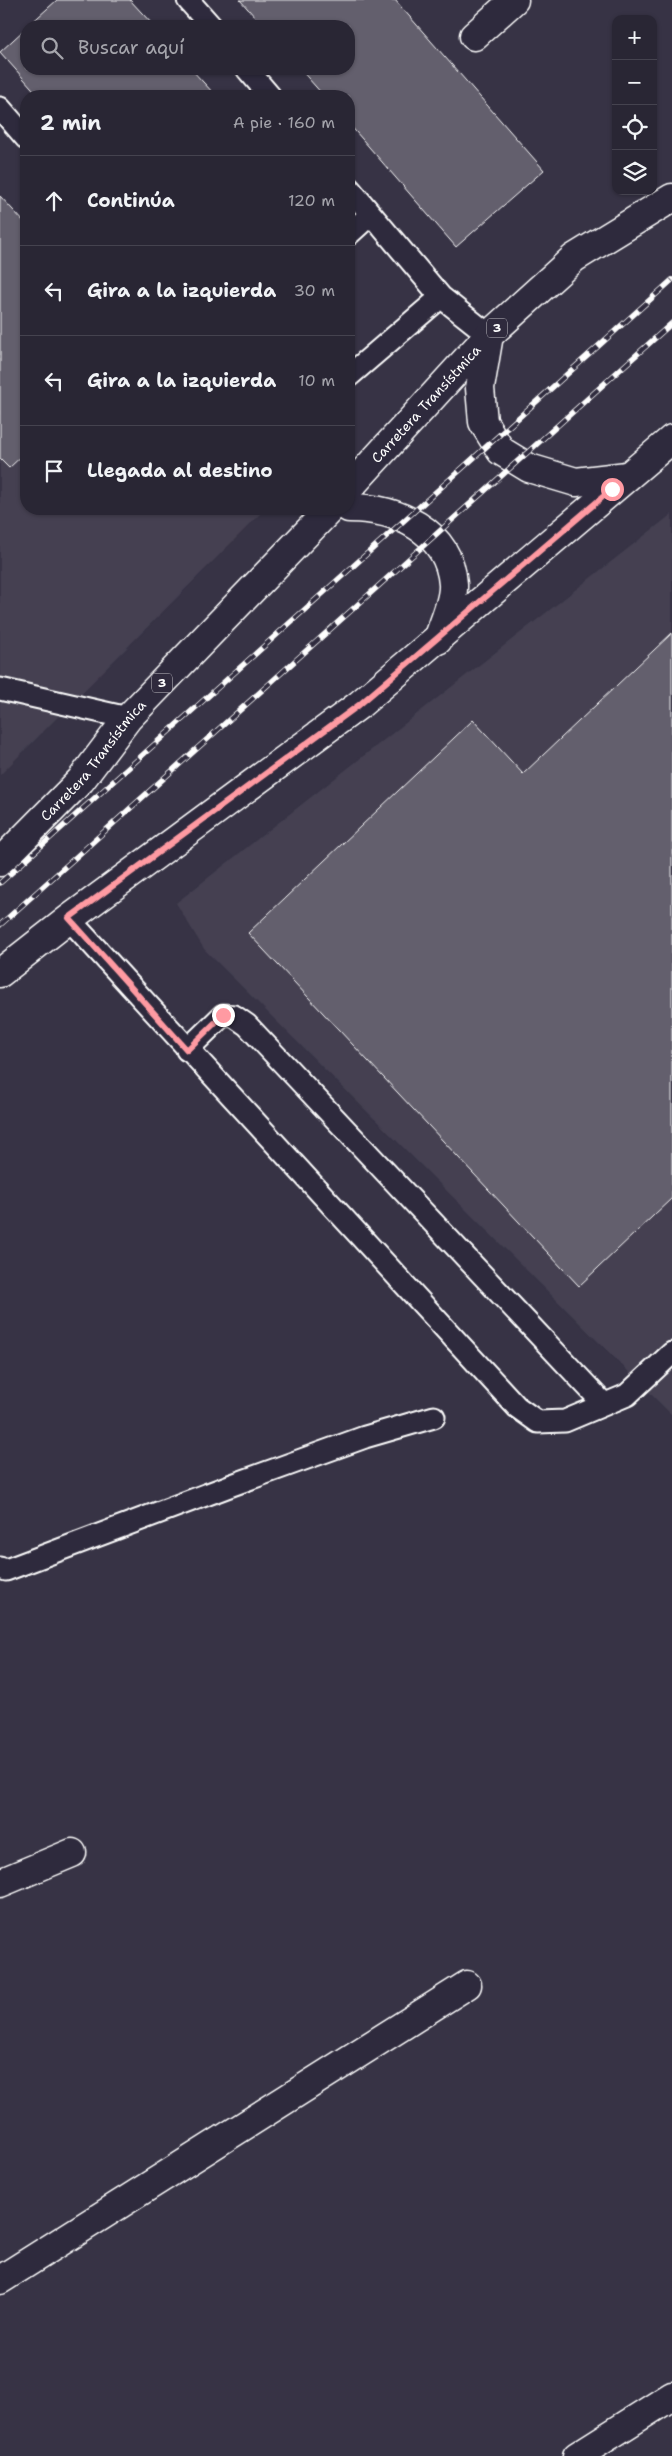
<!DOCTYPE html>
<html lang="es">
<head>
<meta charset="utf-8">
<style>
  body { margin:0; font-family:"Shantell Sans",sans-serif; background:#353240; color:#f1f3f6 }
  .controls { position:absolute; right:15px; top:15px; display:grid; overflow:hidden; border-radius:10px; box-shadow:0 1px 4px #0004 }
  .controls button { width:45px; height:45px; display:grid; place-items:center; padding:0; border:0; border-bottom:1px solid #45434f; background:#292634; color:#f1f3f6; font:25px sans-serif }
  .stop { position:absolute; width:15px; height:15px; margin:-11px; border:4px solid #ff9aa2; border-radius:50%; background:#fff }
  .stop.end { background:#ff9aa2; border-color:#fff; box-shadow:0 1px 5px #0008 }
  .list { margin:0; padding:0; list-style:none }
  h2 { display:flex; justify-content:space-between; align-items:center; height:65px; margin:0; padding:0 20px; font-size:21px }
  h2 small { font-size:16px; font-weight:400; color:#a5a5ac }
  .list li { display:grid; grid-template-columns:32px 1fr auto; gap:15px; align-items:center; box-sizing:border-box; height:90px; padding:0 20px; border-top:1px solid #45434f }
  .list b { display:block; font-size:19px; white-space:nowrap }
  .list em { font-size:16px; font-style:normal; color:#a5a5ac }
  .icon { flex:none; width:28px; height:28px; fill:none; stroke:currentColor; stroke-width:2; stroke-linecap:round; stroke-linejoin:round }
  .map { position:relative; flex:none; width:672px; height:2456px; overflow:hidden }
  .search { position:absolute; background:#292634; box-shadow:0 1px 4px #0004; left:20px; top:20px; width:335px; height:55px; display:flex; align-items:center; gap:12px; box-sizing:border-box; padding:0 18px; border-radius:20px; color:#a5a5ac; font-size:19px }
  .panel { position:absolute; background:#292634; box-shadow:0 1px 4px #0004; left:20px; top:90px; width:335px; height:425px; border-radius:20px }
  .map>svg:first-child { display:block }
  .built { fill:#444051 }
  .building { fill:#635f6d; stroke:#fff }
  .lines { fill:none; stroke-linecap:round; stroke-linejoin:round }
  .service-casing { stroke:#fff; stroke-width:25 }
  .minor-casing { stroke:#fff; stroke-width:31 }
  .primary-casing { stroke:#fff; stroke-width:31 }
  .service { stroke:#2f2a3d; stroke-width:21 }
  .minor { stroke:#2f2a3d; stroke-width:28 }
  .primary { stroke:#2f2a3d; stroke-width:28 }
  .rail-casing { stroke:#fff; stroke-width:5.5 }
  .rail { stroke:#2f2a3d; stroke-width:4; stroke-dasharray:11; stroke-linecap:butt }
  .route { stroke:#ff9aa2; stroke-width:6 }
  .labels { text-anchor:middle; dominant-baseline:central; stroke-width:4; stroke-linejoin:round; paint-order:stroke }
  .shield { fill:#2f2a3d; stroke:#c1bfc5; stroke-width:1 }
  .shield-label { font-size:12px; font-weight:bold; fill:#fff }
  .street-label { font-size:14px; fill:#fff; stroke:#2f2a3d }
</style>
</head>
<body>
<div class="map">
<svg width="672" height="2456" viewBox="0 0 672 2456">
  <rect width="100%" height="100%" fill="#373345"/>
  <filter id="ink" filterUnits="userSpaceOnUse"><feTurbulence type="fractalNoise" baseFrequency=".02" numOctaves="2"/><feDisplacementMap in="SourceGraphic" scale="10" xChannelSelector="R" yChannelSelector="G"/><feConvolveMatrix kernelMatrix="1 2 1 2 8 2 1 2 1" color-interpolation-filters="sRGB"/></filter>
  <g filter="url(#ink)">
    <!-- built -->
    <path class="built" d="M0,219L26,246V509H265L0,775Z
      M672,514V1414H671L204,949L176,903Z"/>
    <!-- building -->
    <path class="building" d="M57,0H130L154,26H28Z
      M240,0H395L544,170L456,247L349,124V96H324L300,69H349V26H263Z
      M26,28V69H191L216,96H39L0,52Z
      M0,196L26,224V452L9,468L0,459Z
      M672,633V1198L579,1286L248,933L473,720L523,774Z"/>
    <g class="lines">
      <!-- service casing -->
      <g class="service-casing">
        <path id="service" d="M188,0L211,26
          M247,69L270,96
          M0,108L26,138
          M349,188L441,297L489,335
          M349,234L371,214
          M349,376L441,297
          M0,689L128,718
          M69,919L517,1407L538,1422L565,1421L627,1395L672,1353
          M187,1050L223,1015L234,1016L247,1025L604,1404
          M0,1568L6,1570L232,1485L365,1437L434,1417"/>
      </g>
      <!-- minor casing -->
      <g class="minor-casing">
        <path id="minor" d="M474,36L514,0
          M0,1883L72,1853
          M0,2280L467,1985
          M577,2456L672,2396"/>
      </g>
      <!-- primary casing -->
      <g class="primary-casing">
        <g id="primary">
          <path d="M489,335L480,388L483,422L501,451L529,468L576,482L627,476"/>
          <path id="s1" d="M349,488L489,335L574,258L672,198"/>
          <path d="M349,508C396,508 449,530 453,584C454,602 443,623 438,640"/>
          <path id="s2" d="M0,862L81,780L128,718L330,509"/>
          <path d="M0,973L69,919L359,705L672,439"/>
        </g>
      </g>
      <!-- service -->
      <use href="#service" class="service"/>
      <!-- minor -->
      <use href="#minor" class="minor"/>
      <!-- primary -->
      <use href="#primary" class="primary"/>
      <!-- rail casing -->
      <g class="rail-casing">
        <path id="rail" d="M0,883L672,280
          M0,925L672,323"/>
      </g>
      <!-- rail -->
      <use href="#rail" class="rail"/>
    </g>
  </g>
  <g class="lines" filter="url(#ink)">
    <!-- route -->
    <path class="route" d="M223,1015L187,1050L69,918L359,705L612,489"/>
  </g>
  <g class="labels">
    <!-- shield labels -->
    <g class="shield">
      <rect x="487" y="318.5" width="20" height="19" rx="4"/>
      <rect x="152" y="673.5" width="20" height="19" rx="4"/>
    </g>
    <g class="shield-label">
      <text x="497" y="328">3</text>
      <text x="162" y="683">3</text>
    </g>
    <!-- street labels -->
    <g class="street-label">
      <text stroke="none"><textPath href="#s1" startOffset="114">Carretera Transístmica</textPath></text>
      <text stroke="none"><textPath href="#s2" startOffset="138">Carretera Transístmica</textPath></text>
    </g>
  </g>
</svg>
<div class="controls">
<button>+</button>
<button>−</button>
<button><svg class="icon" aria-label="locate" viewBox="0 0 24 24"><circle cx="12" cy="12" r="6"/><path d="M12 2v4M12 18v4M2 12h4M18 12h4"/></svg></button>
<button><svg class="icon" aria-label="layers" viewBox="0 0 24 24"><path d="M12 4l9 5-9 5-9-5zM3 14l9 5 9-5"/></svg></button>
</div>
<div class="stop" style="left:612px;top:489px"></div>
<div class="stop end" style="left:223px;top:1015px"></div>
<div class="search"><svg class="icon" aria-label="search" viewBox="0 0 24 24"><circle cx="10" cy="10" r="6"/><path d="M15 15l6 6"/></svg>Buscar aquí</div>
<section class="panel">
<h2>2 min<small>A pie · 160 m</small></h2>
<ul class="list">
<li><svg class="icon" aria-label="ahead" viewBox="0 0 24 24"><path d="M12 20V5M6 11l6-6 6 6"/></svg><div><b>Continúa</b></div><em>120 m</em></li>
<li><svg class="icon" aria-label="left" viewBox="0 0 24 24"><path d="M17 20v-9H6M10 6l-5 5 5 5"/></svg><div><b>Gira a la izquierda</b></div><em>30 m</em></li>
<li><svg class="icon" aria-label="left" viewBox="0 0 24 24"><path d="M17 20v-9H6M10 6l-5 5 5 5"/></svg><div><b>Gira a la izquierda</b></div><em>10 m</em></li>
<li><svg class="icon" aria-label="arrive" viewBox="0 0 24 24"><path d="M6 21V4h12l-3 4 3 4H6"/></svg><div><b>Llegada al destino</b></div></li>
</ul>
</section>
</div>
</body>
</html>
